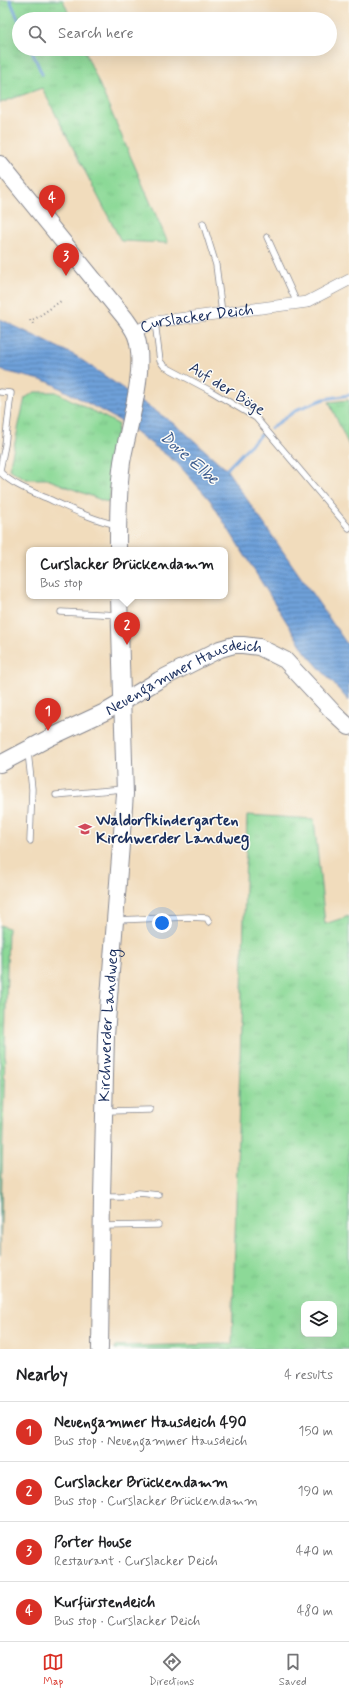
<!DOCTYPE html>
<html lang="en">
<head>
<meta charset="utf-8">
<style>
  body { margin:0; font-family:Mynerve,sans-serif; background:#f2f2f2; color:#202124 }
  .controls { position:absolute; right:12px; bottom:12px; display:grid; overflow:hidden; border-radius:8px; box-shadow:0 4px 16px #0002 }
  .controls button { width:36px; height:36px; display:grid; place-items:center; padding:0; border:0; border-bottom:1px solid #e0e0e0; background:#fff; color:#202124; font:20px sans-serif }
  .you { position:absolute; left:162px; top:923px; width:14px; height:14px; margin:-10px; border:3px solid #fff; border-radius:50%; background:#1a73e8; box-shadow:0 0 0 6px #1a73e833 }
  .badge { display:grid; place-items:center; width:26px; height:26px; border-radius:50%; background:#d93025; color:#fff; font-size:13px; font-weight:700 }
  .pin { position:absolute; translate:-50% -33px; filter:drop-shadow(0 1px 2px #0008) }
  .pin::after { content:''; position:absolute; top:21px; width:14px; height:12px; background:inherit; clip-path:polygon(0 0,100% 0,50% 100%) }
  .popup { position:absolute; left:26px; top:547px; width:202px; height:52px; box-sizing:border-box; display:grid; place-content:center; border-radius:8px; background:#fff; filter:drop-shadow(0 1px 3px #0005); font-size:13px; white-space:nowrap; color:#757577 }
  .popup b { font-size:15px; color:#202124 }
  .popup::after { content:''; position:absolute; left:50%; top:100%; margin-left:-8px; border:8px solid transparent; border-top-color:#fff }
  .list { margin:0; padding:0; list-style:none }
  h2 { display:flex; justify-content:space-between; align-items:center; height:52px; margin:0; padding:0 16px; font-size:17px }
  h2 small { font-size:13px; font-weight:400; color:#757577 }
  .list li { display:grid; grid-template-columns:26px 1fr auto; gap:12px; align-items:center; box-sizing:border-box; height:60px; padding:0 16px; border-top:1px solid #e0e0e0 }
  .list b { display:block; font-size:15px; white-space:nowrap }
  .list p { margin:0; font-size:13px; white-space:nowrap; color:#757577 }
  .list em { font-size:13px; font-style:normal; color:#757577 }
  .icon { flex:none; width:22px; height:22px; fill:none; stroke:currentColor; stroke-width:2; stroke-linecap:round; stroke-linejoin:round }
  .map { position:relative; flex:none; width:349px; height:1349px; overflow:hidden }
  .search { position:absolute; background:#fff; box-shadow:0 4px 16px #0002; left:12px; right:12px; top:12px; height:44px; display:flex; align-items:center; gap:10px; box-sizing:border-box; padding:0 14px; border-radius:22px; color:#757577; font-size:15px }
  .sheet { height:292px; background:#fff }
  nav { display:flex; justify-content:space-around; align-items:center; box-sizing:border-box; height:56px; border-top:1px solid #e0e0e0; background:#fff; font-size:11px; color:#757577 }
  nav a { display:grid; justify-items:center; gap:2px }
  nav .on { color:#d93025 }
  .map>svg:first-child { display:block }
  .grass { fill:url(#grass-tufts); stroke:#54847a; fill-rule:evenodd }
  .water { fill:url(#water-rules); stroke:#44689c }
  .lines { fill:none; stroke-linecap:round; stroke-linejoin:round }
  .stream { stroke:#6ea0d9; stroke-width:3 }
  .lane-casing { stroke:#86868d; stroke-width:7 }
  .street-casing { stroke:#86868d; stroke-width:12 }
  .secondary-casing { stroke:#86868d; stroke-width:18 }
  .path { stroke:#86868d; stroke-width:2; stroke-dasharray:1 3; stroke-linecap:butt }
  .lane { stroke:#fff; stroke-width:5.5 }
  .street { stroke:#fff; stroke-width:11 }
  .secondary { stroke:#fff; stroke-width:16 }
  .labels { text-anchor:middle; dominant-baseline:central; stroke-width:3; stroke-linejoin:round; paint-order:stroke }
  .street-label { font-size:16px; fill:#1b2f5e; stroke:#fdfcf7 }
  .poi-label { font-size:16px; font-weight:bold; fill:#1b2f5e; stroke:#fdfcf7; text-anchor:start }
  .water-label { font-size:17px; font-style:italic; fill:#3c5c8f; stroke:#fdfcf7 }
</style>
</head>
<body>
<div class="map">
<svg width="349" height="1349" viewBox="0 0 349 1349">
  <defs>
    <pattern id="grass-tufts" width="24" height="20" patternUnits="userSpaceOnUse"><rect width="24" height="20" fill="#8cd997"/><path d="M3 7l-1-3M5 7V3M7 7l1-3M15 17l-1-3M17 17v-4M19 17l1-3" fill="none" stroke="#78bb85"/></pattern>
    <pattern id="water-rules" width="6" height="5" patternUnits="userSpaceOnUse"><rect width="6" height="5" fill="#6ea0d9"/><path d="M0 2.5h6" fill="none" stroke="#5a83b3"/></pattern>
  </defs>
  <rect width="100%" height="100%" fill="#fdfcf7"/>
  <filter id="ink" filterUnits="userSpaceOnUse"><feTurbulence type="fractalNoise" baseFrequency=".025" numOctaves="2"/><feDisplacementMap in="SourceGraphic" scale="8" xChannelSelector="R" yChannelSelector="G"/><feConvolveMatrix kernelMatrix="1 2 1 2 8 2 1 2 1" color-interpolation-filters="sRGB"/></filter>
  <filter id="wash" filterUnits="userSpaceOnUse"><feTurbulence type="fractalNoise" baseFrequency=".012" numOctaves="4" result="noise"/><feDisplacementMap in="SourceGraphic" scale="16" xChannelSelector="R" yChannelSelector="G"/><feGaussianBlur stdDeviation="0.9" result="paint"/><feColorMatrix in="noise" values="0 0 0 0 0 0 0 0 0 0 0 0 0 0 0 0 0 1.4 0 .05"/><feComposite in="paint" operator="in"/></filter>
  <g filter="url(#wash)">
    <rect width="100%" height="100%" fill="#f1dcbc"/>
    <!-- grass -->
    <path class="grass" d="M0,0H63L71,19H19V49H84L168,243L121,241L42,88L0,103Z
      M35,392H56L118,424L109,503L47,479H26L9,469L25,398Z
      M349,400V446L329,402Z
      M247,815L314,819L325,924L349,916V1349H115V1346L232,1344ZM304,1304H334V1334H304Z
      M0,925L8,928L0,1255Z"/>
    <!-- water -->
    <path class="water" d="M0,319L76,356L180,428L226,469L349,647V701L306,653L210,500L177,463L124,423L49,382L0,370Z"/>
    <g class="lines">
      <!-- stream -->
      <path class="stream" d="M10,0L19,21
        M31,49L42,74
        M271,428L298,409L324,399L349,395
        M225,471L245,450L262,434"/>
    </g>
  </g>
  <g filter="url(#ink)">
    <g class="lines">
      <!-- lane casing -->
      <g class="lane-casing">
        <path id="lane" d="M203,223L216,265L222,313
          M267,237L297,303
          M155,322L160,361L164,366L209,390L256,418L349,528
          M0,392L11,393L5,445L0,470
          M0,472C14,486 33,492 51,500C73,510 94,520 117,525
          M61,612L119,615
          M28,752L32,789L30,841
          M56,795L123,789
          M117,920L189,917L207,918L209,922
          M106,1111L150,1110
          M104,1197H121L139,1193L159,1195
          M104,1226L158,1225"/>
      </g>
      <!-- street casing -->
      <g class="street-casing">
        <g id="street">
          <path id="s1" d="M134,332L155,322L307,302L349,280"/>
        </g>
      </g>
      <!-- secondary casing -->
      <g class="secondary-casing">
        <g id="secondary">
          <path d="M0,164L125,318C130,325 135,331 137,339C146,373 128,427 122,462C118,491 118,520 118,550"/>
          <path id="s2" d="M0,764L51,737L107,711L159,680L220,649L234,645H243L259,647L285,660L334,713L349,727"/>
          <path id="s3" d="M100,1349L102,1197L106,1035L125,794L119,596"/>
        </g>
      </g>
      <!-- path -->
      <path class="path" d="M33,324L30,320L35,319L61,301"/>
      <!-- lane -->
      <use href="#lane" class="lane"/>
      <!-- street -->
      <use href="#street" class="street"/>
      <!-- secondary -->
      <use href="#secondary" class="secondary"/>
    </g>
  </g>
  <!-- icons -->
  <defs>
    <g id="school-bare" transform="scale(1.08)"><path d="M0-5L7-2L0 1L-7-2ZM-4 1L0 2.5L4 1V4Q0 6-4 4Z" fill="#d1495b" stroke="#fdfcf7" stroke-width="2.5" paint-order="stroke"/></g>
  </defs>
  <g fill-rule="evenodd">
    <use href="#school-bare" x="85" y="829"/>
  </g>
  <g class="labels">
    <!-- street labels -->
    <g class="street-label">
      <text stroke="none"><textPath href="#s1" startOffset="65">Curslacker Deich</textPath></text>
      <text transform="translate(227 389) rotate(32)">Auf der Böge</text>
      <text stroke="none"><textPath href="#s2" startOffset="205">Neuengammer Hausdeich</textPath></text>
      <text stroke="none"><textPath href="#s3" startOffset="324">Kirchwerder Landweg</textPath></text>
    </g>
    <!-- poi labels -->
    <g class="poi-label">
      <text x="96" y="820">Waldorfkindergarten<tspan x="96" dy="18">Kirchwerder Landweg</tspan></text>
    </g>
    <!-- water labels -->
    <g class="water-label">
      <text transform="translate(189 458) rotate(42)">Dove Elbe</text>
    </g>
  </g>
</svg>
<div class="controls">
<button><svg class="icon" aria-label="layers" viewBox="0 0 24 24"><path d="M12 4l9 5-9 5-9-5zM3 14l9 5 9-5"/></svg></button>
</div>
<div class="you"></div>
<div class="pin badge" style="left:48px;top:731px">1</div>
<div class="pin badge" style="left:127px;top:645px">2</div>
<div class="popup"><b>Curslacker Brückendamm</b>Bus stop</div>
<div class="pin badge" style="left:66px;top:276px">3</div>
<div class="pin badge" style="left:52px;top:218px">4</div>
<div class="search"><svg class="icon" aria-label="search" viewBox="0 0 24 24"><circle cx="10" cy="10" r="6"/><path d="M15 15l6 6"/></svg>Search here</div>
</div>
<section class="sheet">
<h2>Nearby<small>4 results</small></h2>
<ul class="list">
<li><span class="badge">1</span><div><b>Neuengammer Hausdeich 490</b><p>Bus stop · Neuengammer Hausdeich</p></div><em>150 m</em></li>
<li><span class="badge">2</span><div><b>Curslacker Brückendamm</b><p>Bus stop · Curslacker Brückendamm</p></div><em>190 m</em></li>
<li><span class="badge">3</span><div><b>Porter House</b><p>Restaurant · Curslacker Deich</p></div><em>440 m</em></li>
<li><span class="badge">4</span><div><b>Kurfürstendeich</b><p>Bus stop · Curslacker Deich</p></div><em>480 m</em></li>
</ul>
</section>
<nav>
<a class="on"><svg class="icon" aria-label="map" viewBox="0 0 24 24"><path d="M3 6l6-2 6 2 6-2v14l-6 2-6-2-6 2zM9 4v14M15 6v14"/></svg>Map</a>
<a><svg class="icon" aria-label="directions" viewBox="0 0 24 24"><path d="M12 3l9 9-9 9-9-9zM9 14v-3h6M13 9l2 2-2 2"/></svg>Directions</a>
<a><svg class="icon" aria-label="saved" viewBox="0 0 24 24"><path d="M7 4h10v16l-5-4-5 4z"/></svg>Saved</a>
</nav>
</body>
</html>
